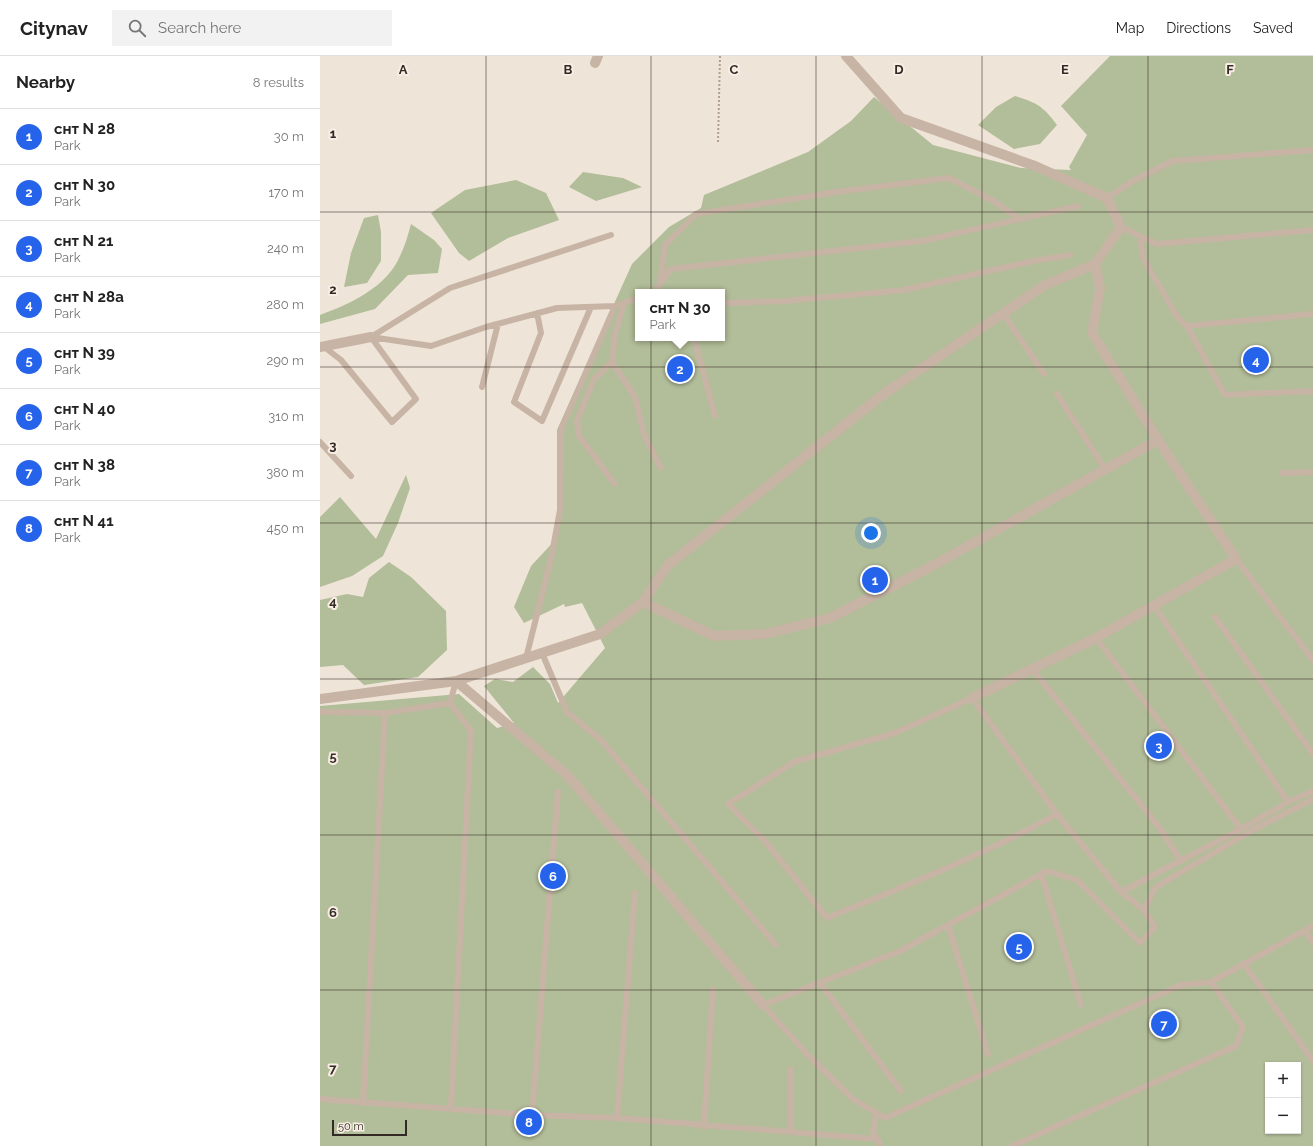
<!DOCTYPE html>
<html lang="en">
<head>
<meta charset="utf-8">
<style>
  body { margin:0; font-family:Raleway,sans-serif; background:#f2f2f2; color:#222 }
  .controls { position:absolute; right:12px; bottom:12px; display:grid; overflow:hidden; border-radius:0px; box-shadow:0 1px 3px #0004 }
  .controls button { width:36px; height:36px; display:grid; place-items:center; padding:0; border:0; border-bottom:1px solid #e0e0e0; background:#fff; color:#222; font:20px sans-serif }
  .scale { position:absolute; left:12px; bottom:10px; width:75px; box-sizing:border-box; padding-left:4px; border:2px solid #332a26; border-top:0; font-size:11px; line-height:14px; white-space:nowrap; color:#332a26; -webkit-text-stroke:3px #f8eee4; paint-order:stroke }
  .you { position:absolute; left:551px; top:477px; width:14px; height:14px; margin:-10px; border:3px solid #fff; border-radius:50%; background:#1a73e8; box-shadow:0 0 0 6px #1a73e833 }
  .badge { display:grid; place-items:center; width:26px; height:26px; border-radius:50%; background:#2563eb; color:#fff; font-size:13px; font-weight:700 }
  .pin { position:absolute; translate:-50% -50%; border:2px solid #fff; box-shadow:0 1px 4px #0006 }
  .popup { position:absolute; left:315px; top:233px; width:90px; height:52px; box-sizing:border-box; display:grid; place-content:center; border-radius:0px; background:#fff; filter:drop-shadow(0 1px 3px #0005); font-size:13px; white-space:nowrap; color:#767676 }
  .popup b { font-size:15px; color:#222 }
  .popup::after { content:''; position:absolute; left:50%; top:100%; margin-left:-8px; border:8px solid transparent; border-top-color:#fff }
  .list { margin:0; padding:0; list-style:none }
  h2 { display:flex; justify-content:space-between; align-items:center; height:52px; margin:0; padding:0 16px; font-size:17px }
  h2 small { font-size:13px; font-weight:400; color:#767676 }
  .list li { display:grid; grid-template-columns:26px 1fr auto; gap:12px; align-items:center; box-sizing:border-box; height:56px; padding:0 16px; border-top:1px solid #e0e0e0 }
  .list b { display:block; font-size:15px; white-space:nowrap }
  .list p { margin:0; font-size:13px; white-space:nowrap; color:#767676 }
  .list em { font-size:13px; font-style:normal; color:#767676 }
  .icon { flex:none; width:22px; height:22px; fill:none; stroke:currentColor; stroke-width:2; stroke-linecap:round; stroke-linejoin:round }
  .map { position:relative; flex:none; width:993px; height:1090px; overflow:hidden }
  header { display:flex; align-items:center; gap:24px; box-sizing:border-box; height:56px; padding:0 20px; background:#fff; border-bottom:1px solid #e0e0e0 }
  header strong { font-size:19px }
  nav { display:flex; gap:22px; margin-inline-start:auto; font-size:14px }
  .search { width:280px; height:36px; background:#f2f2f2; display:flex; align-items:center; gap:10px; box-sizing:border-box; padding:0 14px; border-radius:0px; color:#767676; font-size:15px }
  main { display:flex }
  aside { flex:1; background:#fff }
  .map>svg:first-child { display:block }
  .green { fill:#b2bd99; fill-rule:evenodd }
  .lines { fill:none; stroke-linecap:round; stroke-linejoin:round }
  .path { stroke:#b29e8f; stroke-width:2; stroke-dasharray:2 2; stroke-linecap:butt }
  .service { stroke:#c7b4a5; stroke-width:6 }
  .minor { stroke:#c7b4a5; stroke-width:10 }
  .grid { fill:none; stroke:#332a26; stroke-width:1; stroke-opacity:0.55 }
  .grid-label { font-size:13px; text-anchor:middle; font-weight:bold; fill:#332a26; stroke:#f8eee4; stroke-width:4; stroke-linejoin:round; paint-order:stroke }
</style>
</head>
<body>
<header>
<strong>Citynav</strong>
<div class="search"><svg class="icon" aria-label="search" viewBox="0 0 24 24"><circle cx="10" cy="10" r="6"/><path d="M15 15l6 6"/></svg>Search here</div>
<nav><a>Map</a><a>Directions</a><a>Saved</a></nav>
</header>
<main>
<aside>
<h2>Nearby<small>8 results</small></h2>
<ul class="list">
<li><span class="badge">1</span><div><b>снт N 28</b><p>Park</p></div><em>30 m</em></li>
<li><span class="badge">2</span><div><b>снт N 30</b><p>Park</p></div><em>170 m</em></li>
<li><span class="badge">3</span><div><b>снт N 21</b><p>Park</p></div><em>240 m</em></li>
<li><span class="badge">4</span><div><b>снт N 28а</b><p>Park</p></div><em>280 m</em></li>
<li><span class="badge">5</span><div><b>снт N 39</b><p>Park</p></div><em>290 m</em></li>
<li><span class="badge">6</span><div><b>снт N 40</b><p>Park</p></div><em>310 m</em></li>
<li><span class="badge">7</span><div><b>снт N 38</b><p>Park</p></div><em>380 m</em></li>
<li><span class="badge">8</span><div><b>снт N 41</b><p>Park</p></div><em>450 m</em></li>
</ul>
</aside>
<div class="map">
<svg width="993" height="1090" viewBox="0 0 993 1090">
  <rect width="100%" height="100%" fill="#efe4d8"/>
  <!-- green -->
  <path class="green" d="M790,0H993V1090H0V650L139,638L177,672L194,667L164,630L175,623L193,626L213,611L230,628L238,647L285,592L262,547L245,551L244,548L204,567L194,551L211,510L237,482V374L312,208L349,171L381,152L384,139L488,96L531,65L554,41L613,89L701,112L751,114L749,111L767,79L741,50ZM318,236H402V282H318ZM948,1009H978V1075H948Z
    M695,40C717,47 723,50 737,69L720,88L694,93L658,69L676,51Z
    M263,116L303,122L322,131L276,145L249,131Z
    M196,124L226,137L239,164L188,182L149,205L139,197L111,157L145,134Z
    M58,159L61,176V205L47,227L24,231L31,197L44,162Z
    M91,168L114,184L122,193L118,217L88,219L55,253L0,268V259C30,248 67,231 80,200C85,190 88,179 91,168Z
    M86,419L90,432L78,467L63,500L32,520L0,531V461L20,441L56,483Z
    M69,506L91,521L126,555L127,594L98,621L44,629L23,609L0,611V544L27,538L43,541L49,522Z"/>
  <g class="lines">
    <!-- path -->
    <path class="path" d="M398,86L400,0"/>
    <!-- service -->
    <path class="service" d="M787,142L813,125L853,105L993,94
      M801,171L837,188L993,174
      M820,180L823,202L858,262L867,270L905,339L993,335
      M340,227L345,189L376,158L523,135L629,122L672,144L698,162
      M334,236L351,213L602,185L758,150
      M304,247L295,279L292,306L315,341L324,379L341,412
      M402,247L465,245L584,234L713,205L750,199
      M217,257L221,277L194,346L222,365L271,251
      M683,257L724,318
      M867,270L993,258
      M51,281L111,290L166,271L237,252L295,250L318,242
      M51,281L130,232L291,179
      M374,282L395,360
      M3,290L21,304L72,366L96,343L51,281
      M292,306L274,323L257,365L259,380L295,428
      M162,331L178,268
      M737,338L785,413
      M0,386L31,420
      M962,417L993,416
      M916,503L993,604
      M834,550L968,746
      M895,561L993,698
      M776,582L921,773
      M222,597L247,656L280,683L456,889
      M206,602L231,503L240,454L241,373L295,250
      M713,614L839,771L861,805
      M130,647L151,675L131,1052
      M0,656L65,657L130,647L136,625
      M737,758C664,799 585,830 507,862L445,785L408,748L474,706L575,677L652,642L737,758L801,836L824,854
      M721,817L761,949
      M801,836L921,773L968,746L993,735
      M628,869L668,998
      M985,875L993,886
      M924,908L993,1005
      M891,926L993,870
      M500,927L581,1035
      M0,1043L212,1059L238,736
      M43,1047L65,657
      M556,1057L553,1075L561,1090
      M212,1059L297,1062L471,1076V1013
      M297,1062L315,837
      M384,1071L393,933
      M471,1076L556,1083
      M692,1090L916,990L923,971L891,926L861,929L565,1062L533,1043L487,998L443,949L580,895L727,815L757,824L820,887L835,871L824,854L836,831L931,775L993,743"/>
    <!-- minor -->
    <path class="minor" d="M275,7L278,0
      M0,291L51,281
      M323,546L394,580L445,578L510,562L614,509L838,384L772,277L780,232L775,208
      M136,625L247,719L443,949
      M652,642L776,582L916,503L838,384
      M0,643L136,625L280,578L323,546L348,509L565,337L725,229L775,208L801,171L787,142L715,110L581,62L526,0"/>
  </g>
  <!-- grid -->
  <path class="grid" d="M166,0V1090M331,0V1090M496,0V1090M662,0V1090M828,0V1090M0,156H993M0,311H993M0,467H993M0,623H993M0,779H993M0,934H993"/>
  <g class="grid-label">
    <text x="83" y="18">A</text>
    <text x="248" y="18">B</text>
    <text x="414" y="18">C</text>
    <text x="579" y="18">D</text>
    <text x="745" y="18">E</text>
    <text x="910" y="18">F</text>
    <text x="13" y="82">1</text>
    <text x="13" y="238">2</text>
    <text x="13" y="394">3</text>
    <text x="13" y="550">4</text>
    <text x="13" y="705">5</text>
    <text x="13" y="861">6</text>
    <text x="13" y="1017">7</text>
  </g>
</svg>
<div class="controls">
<button>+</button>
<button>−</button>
</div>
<div class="scale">50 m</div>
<div class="you"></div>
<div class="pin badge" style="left:555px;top:524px">1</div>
<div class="pin badge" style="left:360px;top:313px">2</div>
<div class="popup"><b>снт N 30</b>Park</div>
<div class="pin badge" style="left:839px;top:690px">3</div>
<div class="pin badge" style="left:936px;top:304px">4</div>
<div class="pin badge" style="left:699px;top:891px">5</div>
<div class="pin badge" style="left:233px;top:820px">6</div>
<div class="pin badge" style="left:844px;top:968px">7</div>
<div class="pin badge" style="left:209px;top:1066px">8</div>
</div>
</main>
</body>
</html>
